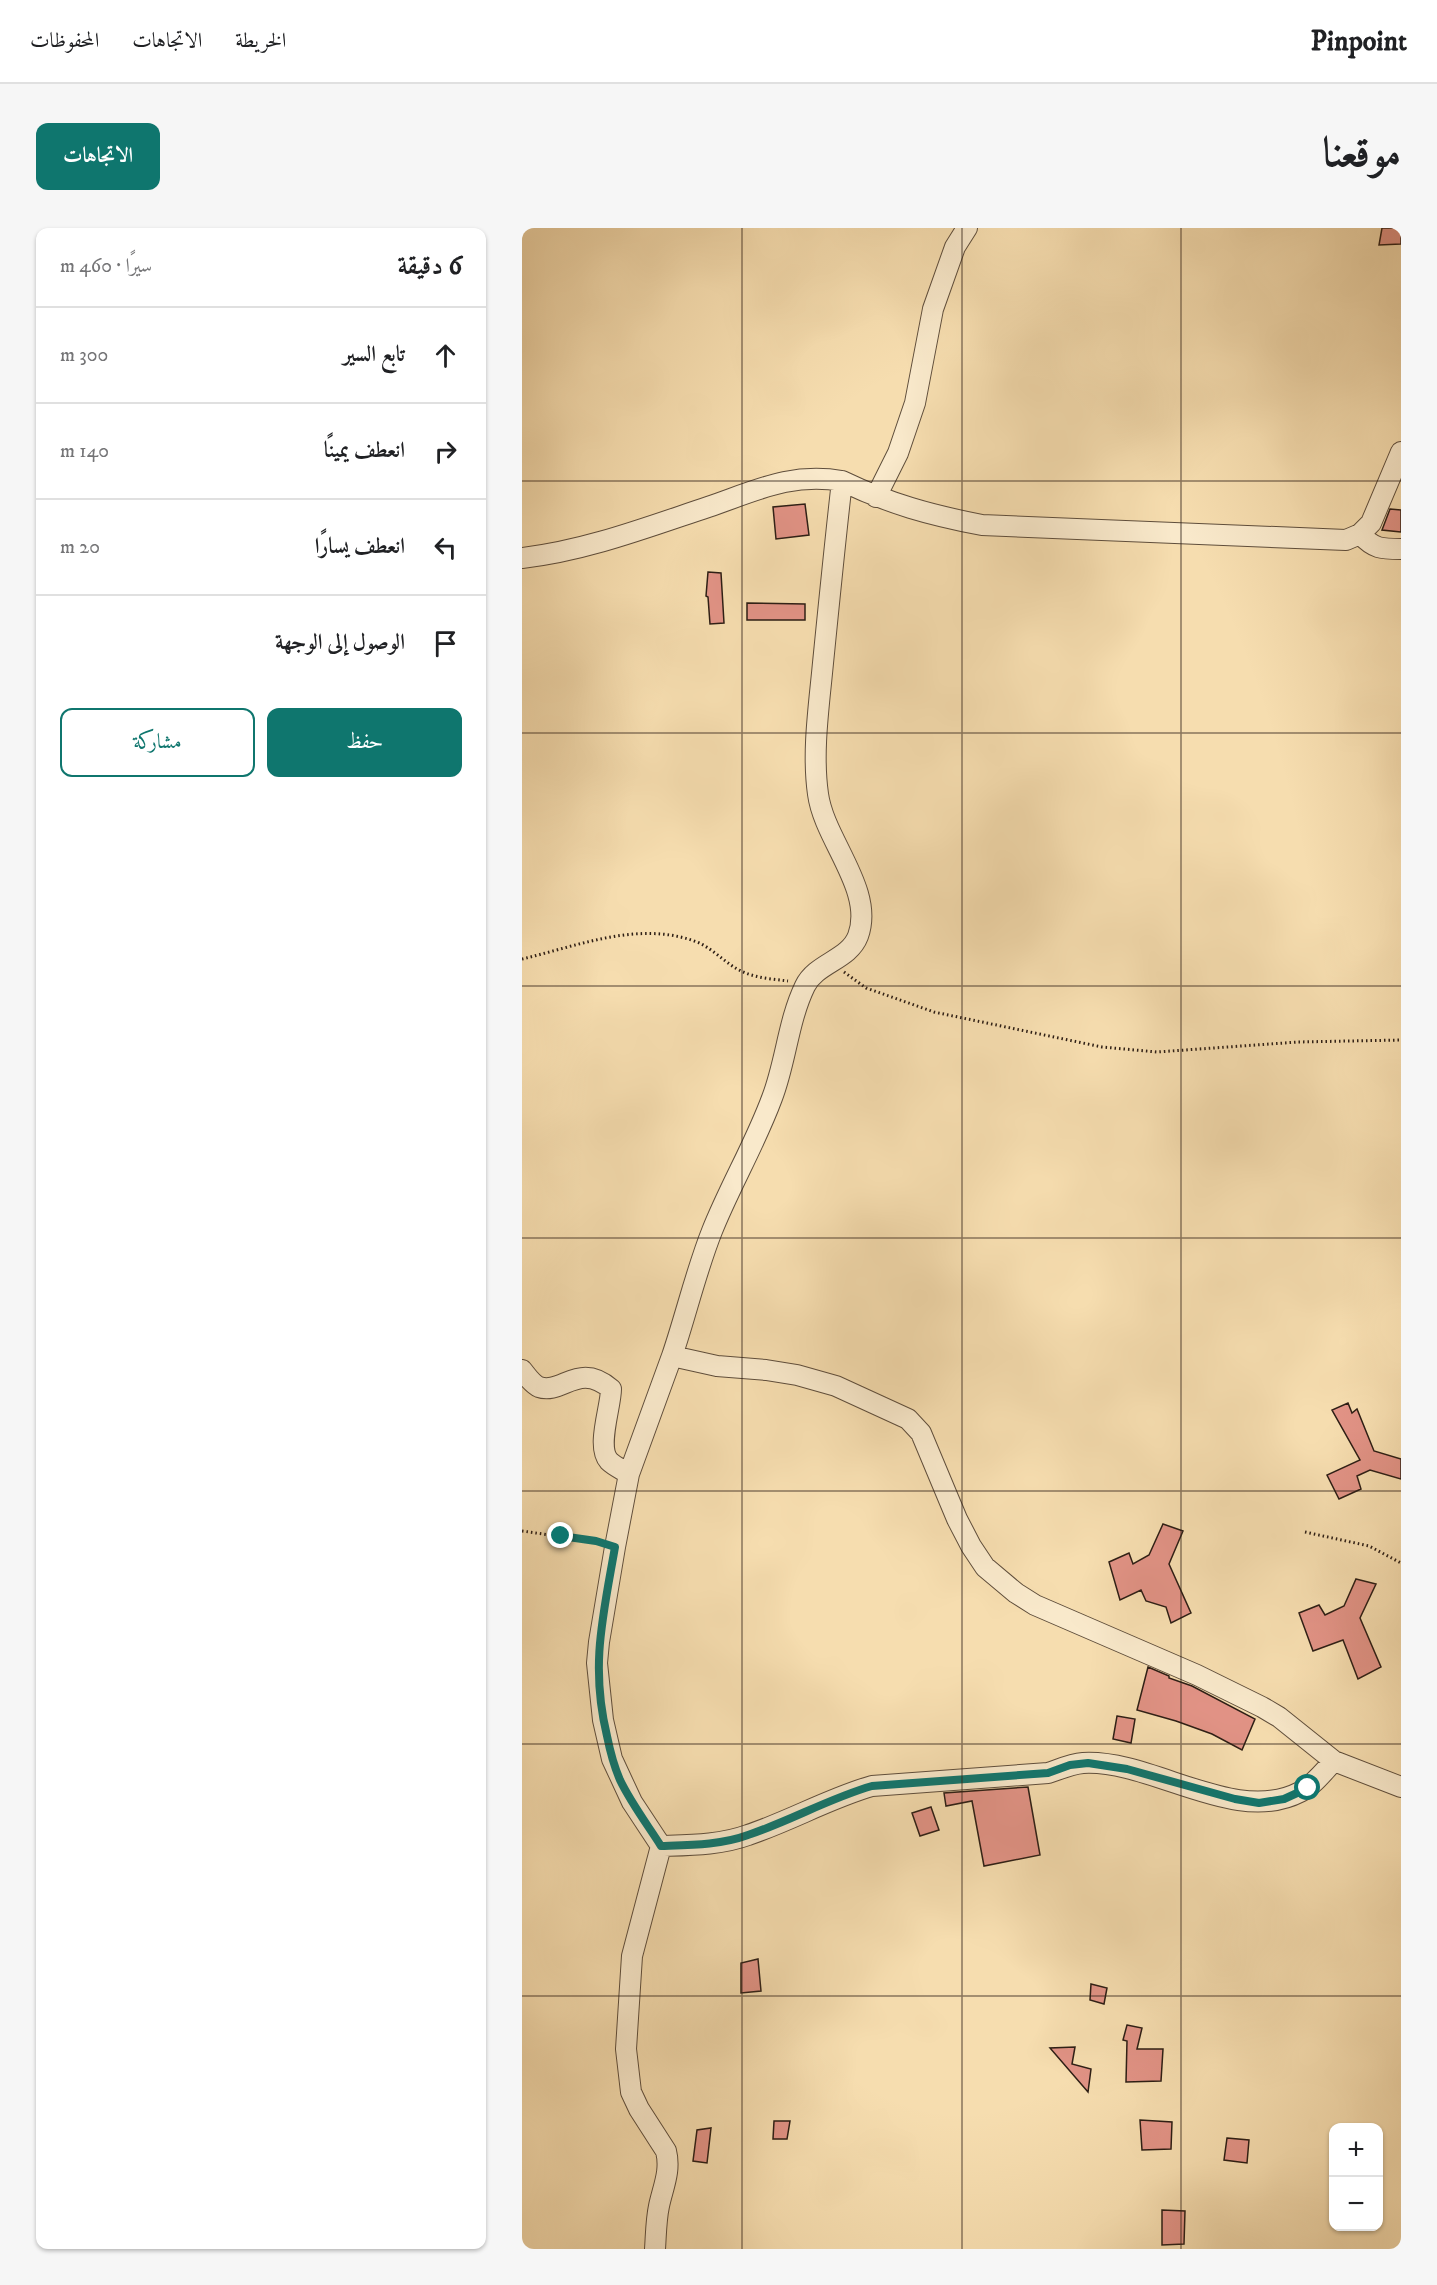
<!DOCTYPE html>
<html lang="ar">
<head>
<meta charset="utf-8">
<style>
  body { margin:0; font-family:"IM FELL DW Pica",Amiri,serif; background:#f6f6f6; color:#202124; direction:rtl }
  .controls { position:absolute; right:18px; bottom:18px; display:grid; overflow:hidden; border-radius:12px; box-shadow:0 2px 4px #0004 }
  .controls button { width:54px; height:54px; display:grid; place-items:center; padding:0; border:0; border-bottom:2px solid #e0e0e0; background:#fff; color:#202124; font:30px sans-serif }
  .stop { position:absolute; width:18px; height:18px; margin:-14px; border:4px solid #0f766e; border-radius:50%; background:#fff }
  .stop.end { background:#0f766e; border-color:#fff; box-shadow:0 2px 6px #0008 }
  .list { margin:0; padding:0; list-style:none }
  h2 { display:flex; justify-content:space-between; align-items:center; height:78px; margin:0; padding:0 24px; font-size:26px }
  h2 small { font-size:20px; font-weight:400; color:#757577 }
  .list li { display:grid; grid-template-columns:39px 1fr auto; gap:18px; align-items:center; box-sizing:border-box; height:96px; padding:0 24px; border-top:2px solid #e0e0e0 }
  .list b { display:block; font-size:22px; white-space:nowrap }
  .list em { font-size:20px; font-style:normal; color:#757577 }
  .actions { display:flex; gap:12px; padding:18px 24px }
  .actions a { flex:1; padding:14px 0; border:2px solid #0f766e; border-radius:12px; text-align:center; font-size:21px; color:#0f766e }
  .actions .main { background:#0f766e; color:#fff }
  .icon { flex:none; width:33px; height:33px; fill:none; stroke:currentColor; stroke-width:2; stroke-linecap:round; stroke-linejoin:round }
  .map { position:relative; flex:none; width:879px; height:2021px; overflow:hidden; direction:ltr; border-radius:12px }
  header { display:flex; align-items:center; gap:36px; box-sizing:border-box; height:84px; padding:0 30px; background:#fff; border-bottom:2px solid #e0e0e0 }
  header strong { font-size:28px }
  nav { display:flex; gap:33px; margin-inline-start:auto; font-size:21px }
  .intro { display:flex; align-items:center; justify-content:space-between; box-sizing:border-box; height:144px; padding:0 36px }
  h1 { margin:0; font-size:42px }
  .button { padding:15px 27px; border-radius:12px; background:#0f766e; color:#fff; font-size:21px; font-weight:700 }
  main { display:flex; gap:36px; padding:0 36px }
  aside { flex:1; background:#fff; border-radius:12px; box-shadow:0 2px 4px #0004 }
  .map>svg:first-child { display:block }
  .building { fill:#e29386; stroke:#2d1e15; stroke-width:1.5 }
  .lines { fill:none; stroke-linecap:round; stroke-linejoin:round }
  .minor-casing { stroke:#5f4e3c; stroke-width:22 }
  .path { stroke:#2d1e15; stroke-width:3; stroke-dasharray:1.5 3; stroke-linecap:butt }
  .minor { stroke:#f9e9cb; stroke-width:20 }
  .route { stroke:#0f766e; stroke-width:8 }
  .grid { fill:none; stroke:#2d1e15; stroke-width:1.5; stroke-opacity:0.55 }
</style>
</head>
<body>
<header>
<strong>Pinpoint</strong>
<nav><a>الخريطة</a><a>الاتجاهات</a><a>المحفوظات</a></nav>
</header>
<div class="intro"><h1>موقعنا</h1><a class="button">الاتجاهات</a></div>
<main>
<div class="map">
<svg width="879" height="2021" viewBox="0 0 879 2021">
  <rect width="100%" height="100%" fill="#f6ddaf"/>
  <filter id="stains"><feTurbulence type="fractalNoise" baseFrequency=".00333" numOctaves="4"/><feColorMatrix values="0 0 0 0 .2 0 0 0 0 .09 0 0 0 0 .02 0 0 0 .5 -.17"/></filter>
  <radialGradient id="worn" r=".72"><stop offset=".6" stop-color="#630" stop-opacity="0"/><stop offset="1" stop-color="#630" stop-opacity=".3"/></radialGradient>
  <!-- building -->
  <path class="building" d="M860,0H879V16L857,17Z
    M283,276L287,307L254,311L251,279Z
    M868,281L879,282V304L860,302Z
    M186,344L199,345L202,395L188,396L186,369L184,368Z
    M225,375L283,376V392H225Z
    M826,1175L830,1185L835,1181L852,1223L879,1231V1251L848,1242L835,1248L839,1261L817,1271L805,1247L838,1232L810,1182Z
    M641,1296L661,1303L647,1336L669,1385L649,1395L644,1379L624,1373L619,1362L598,1372L587,1334L607,1325L611,1336L627,1327Z
    M834,1351L854,1356L838,1390L859,1439L836,1451L821,1412L791,1423L777,1385L797,1377L803,1387L822,1378Z
    M626,1439L647,1448V1450L670,1458L733,1491L720,1522L690,1506L654,1493L615,1482Z
    M595,1488L613,1491L609,1515L591,1511Z
    M506,1559L518,1627L462,1638L450,1573L424,1578L422,1565Z
    M409,1579L417,1602L398,1608L390,1585Z
    M236,1731L239,1763L219,1765V1735Z
    M569,1756L585,1760L582,1776L568,1772Z
    M605,1797L620,1800L615,1821H641L639,1853L604,1854L605,1813L601,1812Z
    M553,1819L550,1836L569,1841L566,1864L528,1820Z
    M618,1892L650,1894L649,1921L620,1922Z
    M252,1893H268L265,1911H251Z
    M189,1900L185,1935L171,1933L175,1902Z
    M705,1910L727,1912L725,1935L702,1932Z
    M640,1982L663,1983L662,2016L640,2017Z"/>
  <g class="lines">
    <!-- minor casing -->
    <g class="minor-casing">
      <path id="minor" d="M320,253C368,276 408,287 460,297L824,312L838,306L849,295L879,224
        M354,269L376,225L393,175L411,81L433,19L445,0
        M838,306C852,321 859,321 879,321
        M0,330C63,323 126,299 186,279C233,263 269,244 320,253C313,314 307,375 301,435C297,478 290,524 296,566C302,612 353,662 336,708C327,732 294,735 283,758C266,793 264,834 250,870C233,916 208,958 190,1003C174,1043 164,1087 150,1128L195,1138L244,1142L275,1147L314,1158L386,1191L399,1205L435,1291L449,1318L463,1339L494,1365L513,1377L675,1447L740,1479L757,1489L812,1533L879,1559
        M150,1128L107,1246L93,1319L77,1414L75,1435L81,1492L90,1531L110,1574L139,1618C168,1617 199,1617 226,1607C268,1593 308,1570 350,1558L526,1545C538,1541 549,1536 561,1535C630,1531 713,1598 778,1564C791,1558 801,1544 812,1533
        M0,1142C5,1148 10,1156 17,1159C40,1167 57,1133 89,1161C89,1179 74,1219 87,1233C92,1238 101,1242 107,1246
        M133,2021C134,2007 134,1992 137,1978C141,1959 149,1943 144,1923L117,1881L109,1864L104,1821L110,1728L139,1618"/>
    </g>
    <!-- path -->
    <path class="path" d="M0,731C56,718 117,692 175,714C190,720 202,734 217,742C232,750 250,751 266,753
      M322,744L344,760L412,784L580,819L635,824L776,814L879,812
      M0,1303L77,1314
      M783,1304L847,1318L879,1335"/>
    <!-- minor -->
    <use href="#minor" class="minor"/>
  </g>
  <g class="lines">
    <!-- route -->
    <path class="route" d="M39,1308L74,1313L93,1319C81,1388 68,1438 85,1508C88,1523 92,1538 98,1552C109,1575 125,1596 139,1618C168,1617 199,1617 226,1607C268,1593 308,1570 350,1558L526,1545L548,1537L566,1535L605,1541L713,1571L737,1575L762,1571L786,1560"/>
  </g>
  <!-- grid -->
  <path class="grid" d="M220,0V2021M440,0V2021M659,0V2021M0,253H879M0,505H879M0,758H879M0,1010H879M0,1263H879M0,1516H879M0,1768H879"/>
  <rect width="100%" height="100%" filter="url(#stains)"/>
  <rect width="100%" height="100%" fill="url(#worn)"/>
</svg>
<div class="controls">
<button>+</button>
<button>−</button>
</div>
<div class="stop" style="left:786px;top:1560px"></div>
<div class="stop end" style="left:39px;top:1308px"></div>
</div>
<aside>
<h2>6 دقيقة<small>سيرًا · 460 m</small></h2>
<ul class="list">
<li><svg class="icon" aria-label="ahead" viewBox="0 0 24 24"><path d="M12 20V5M6 11l6-6 6 6"/></svg><div><b>تابع السير</b></div><em>300 m</em></li>
<li><svg class="icon" aria-label="right" viewBox="0 0 24 24"><path d="M7 20v-9h11M14 6l5 5-5 5"/></svg><div><b>انعطف يمينًا</b></div><em>140 m</em></li>
<li><svg class="icon" aria-label="left" viewBox="0 0 24 24"><path d="M17 20v-9H6M10 6l-5 5 5 5"/></svg><div><b>انعطف يسارًا</b></div><em>20 m</em></li>
<li><svg class="icon" aria-label="arrive" viewBox="0 0 24 24"><path d="M6 21V4h12l-3 4 3 4H6"/></svg><div><b>الوصول إلى الوجهة</b></div></li>
</ul>
<div class="actions"><a class="main">حفظ</a><a>مشاركة</a></div>
</aside>
</main>
</body>
</html>
